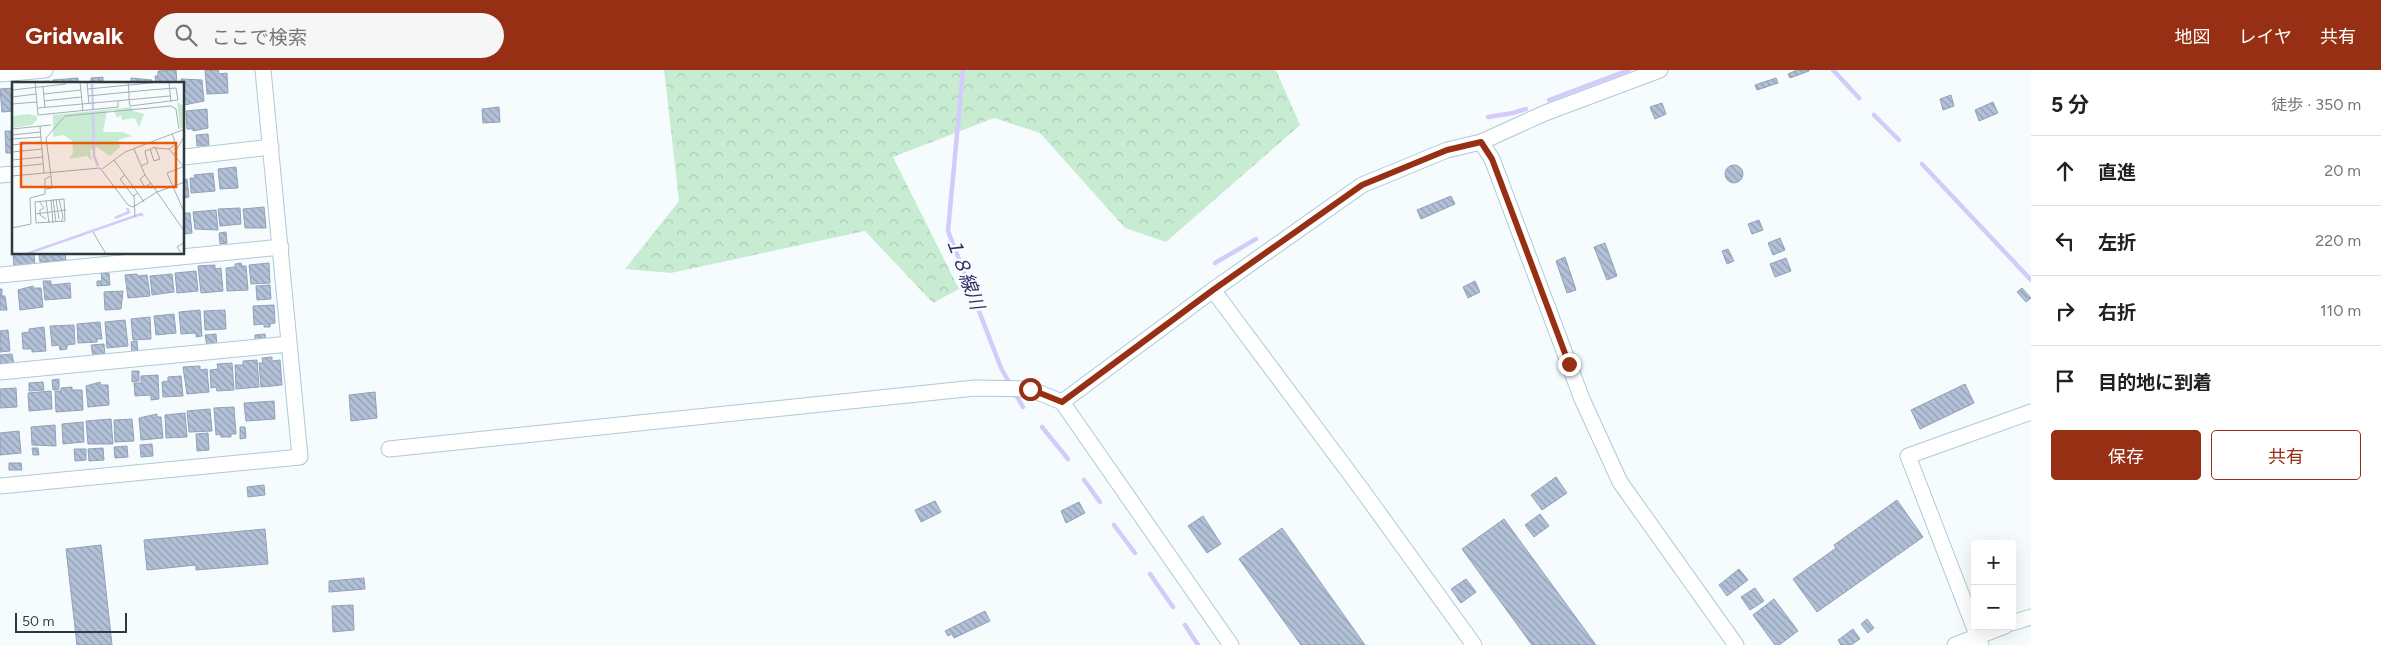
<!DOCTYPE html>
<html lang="ja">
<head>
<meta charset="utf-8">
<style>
  body { margin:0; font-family:Figtree,"Noto Sans JP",sans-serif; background:#f6f6f6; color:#202124 }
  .controls { position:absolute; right:15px; bottom:15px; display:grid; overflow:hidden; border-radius:5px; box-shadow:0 5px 20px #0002 }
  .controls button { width:45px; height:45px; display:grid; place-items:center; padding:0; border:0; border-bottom:1px solid #e0e0e0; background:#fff; color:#202124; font:25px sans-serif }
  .scale { position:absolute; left:15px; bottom:12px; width:112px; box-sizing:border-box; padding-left:5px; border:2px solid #2d393e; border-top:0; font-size:14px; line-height:18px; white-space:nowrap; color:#2d393e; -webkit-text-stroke:4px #f6fcfe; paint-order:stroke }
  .stop { position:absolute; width:15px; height:15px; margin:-11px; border:4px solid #972f14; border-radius:50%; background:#fff }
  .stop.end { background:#972f14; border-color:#fff; box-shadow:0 1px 5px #0008 }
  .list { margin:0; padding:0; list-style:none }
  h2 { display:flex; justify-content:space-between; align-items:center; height:65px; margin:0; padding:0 20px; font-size:21px }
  h2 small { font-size:16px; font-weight:400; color:#757577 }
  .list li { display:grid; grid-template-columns:32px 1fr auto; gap:15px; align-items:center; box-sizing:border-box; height:70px; padding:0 20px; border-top:1px solid #e0e0e0 }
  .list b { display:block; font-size:19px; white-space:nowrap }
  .list em { font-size:16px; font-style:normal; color:#757577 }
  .actions { display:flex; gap:10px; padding:15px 20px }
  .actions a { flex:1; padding:11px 0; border:1px solid #972f14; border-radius:5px; text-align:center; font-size:18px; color:#972f14 }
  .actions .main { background:#972f14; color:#fff }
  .icon { flex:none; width:28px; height:28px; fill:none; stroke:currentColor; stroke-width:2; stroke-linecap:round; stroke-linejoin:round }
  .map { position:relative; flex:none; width:2031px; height:575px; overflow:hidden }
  header { display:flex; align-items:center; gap:30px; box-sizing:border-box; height:70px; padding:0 25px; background:#972f14; color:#fff }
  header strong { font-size:24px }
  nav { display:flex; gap:28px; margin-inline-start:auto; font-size:18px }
  .search { width:350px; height:45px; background:#f6f6f6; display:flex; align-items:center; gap:12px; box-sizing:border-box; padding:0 18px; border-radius:28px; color:#757577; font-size:19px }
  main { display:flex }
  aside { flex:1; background:#fff }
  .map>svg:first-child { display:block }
  .forest { fill:url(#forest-crowns) }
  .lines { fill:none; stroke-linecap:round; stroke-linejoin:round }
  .stream { stroke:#d3ccfb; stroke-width:4.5 }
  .building { fill:url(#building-back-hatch); stroke:#92a1b7 }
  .minor-casing { stroke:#accad6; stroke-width:17 }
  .minor { stroke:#fff; stroke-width:15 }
  .route { stroke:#972f14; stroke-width:6 }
  .labels { text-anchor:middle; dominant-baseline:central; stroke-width:5; stroke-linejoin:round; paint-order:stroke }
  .water-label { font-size:19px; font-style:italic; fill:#362960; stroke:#f6fcfe }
  .inset-river { fill:none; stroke:#d3ccfb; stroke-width:2.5 }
  .inset-road { fill:none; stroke:#a6aeb1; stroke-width:1 }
  .view { fill:#e8590c; fill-opacity:0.15; stroke:#e8590c; stroke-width:2.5 }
  .inset-edge { fill:none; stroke:#2d393e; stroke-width:2.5 }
</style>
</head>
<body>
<header>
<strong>Gridwalk</strong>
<div class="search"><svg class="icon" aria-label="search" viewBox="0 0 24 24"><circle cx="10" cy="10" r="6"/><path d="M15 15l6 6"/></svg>ここで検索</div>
<nav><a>地図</a><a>レイヤ</a><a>共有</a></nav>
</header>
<main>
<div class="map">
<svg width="2031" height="575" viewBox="0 0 2031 575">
  <defs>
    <pattern id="forest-crowns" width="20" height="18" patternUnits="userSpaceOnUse" patternTransform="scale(1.25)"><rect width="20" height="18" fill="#c8ecd2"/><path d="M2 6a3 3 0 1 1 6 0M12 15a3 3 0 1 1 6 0" fill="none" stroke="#accbb5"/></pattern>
    <pattern id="building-back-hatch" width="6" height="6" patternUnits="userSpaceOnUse" patternTransform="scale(1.25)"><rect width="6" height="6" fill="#b2c1d8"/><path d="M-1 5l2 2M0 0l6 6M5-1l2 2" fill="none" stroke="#919eb1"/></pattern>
  </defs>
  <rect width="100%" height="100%" fill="#f6fcfe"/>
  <!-- forest -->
  <path class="forest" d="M664,0H1276L1300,55L1166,172L1125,158L1040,63L994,48L893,87L959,219L933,233L865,161L671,203L625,199L679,131Z"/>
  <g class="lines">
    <!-- stream -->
    <path class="stream" d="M963,0L948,161L1001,298L1011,316
      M1833,0L1859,28
      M1549,30L1629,0
      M1874,45L1899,70
      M1488,47L1513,43L1526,39
      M1922,94L2031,210
      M1215,193L1256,169
      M1015,323L1023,337
      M1042,357L1068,389
      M1084,410L1100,432
      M1114,455L1135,483
      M1150,504L1173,537
      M1185,555L1198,575"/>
  </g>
  <!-- building -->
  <path class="building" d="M176,0L177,14H156L155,6H158V1Z
    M205,0H218L219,4L227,3L228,23L207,24Z
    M1797,0H1809V1L1790,8L1788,4Z
    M103,7V14H91V8Z
    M78,8V14H53V10Z
    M131,8L152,10V14H131Z
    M1776,8L1778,13L1757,20L1755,15Z
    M181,9L202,10L204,31L184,35V14H181Z
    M49,11V14H25V13Z
    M14,18V41L2,42L0,19Z
    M1951,25L1954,36L1943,40L1940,29Z
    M1993,32L1998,43L1979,51L1975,40Z
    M1662,33L1666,44L1655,49L1650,37Z
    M499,37L500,52L483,53L482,39Z
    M207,39L208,58L193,61V59H187L186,41Z
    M5,61H14V83H6Z
    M208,64L209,75L197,76L196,65Z
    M1725 104a9 9 0 1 1 18 0a9 9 0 1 1-18 0Z
    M236,97L238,118L220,119L218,99Z
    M213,103L215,121L191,123L190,108H195L194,105Z
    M184,107V110L187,109L189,127L184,128Z
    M1451,126L1455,134L1421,149L1417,140Z
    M264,137L266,158H245L243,139Z
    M240,138L241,154L220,156L218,139Z
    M216,140L218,160L195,159L193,142Z
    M184,143H190L192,163L184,164Z
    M1759,150L1763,160L1752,164L1748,154Z
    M226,162L227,173L220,174L219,163Z
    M1780,168L1785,180L1773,185L1768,173Z
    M1605,173L1617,206L1607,210L1594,177Z
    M1728,179L1734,191L1727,194L1722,181Z
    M13,184H34L35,195L14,196Z
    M39,184H65L66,190L40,192Z
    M1565,187L1576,220L1567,223L1556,191Z
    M1786,188L1791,201L1775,207L1770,194Z
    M241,193L242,196H246L248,220L227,221L226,198L235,197V194Z
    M269,193L270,213L251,214L249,195Z
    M215,195V199L221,198L223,221L201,223L198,196Z
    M196,201L198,221L177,223L175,203Z
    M101,203H109L110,215L97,216V211H102Z
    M137,204L138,206L147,205L150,226L128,228L125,205Z
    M172,204L174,222L152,225L150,206Z
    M43,211H51V215L70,213L71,228L45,230Z
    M1475,211L1480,222L1468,228L1463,217Z
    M270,215L271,229L257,230L256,216Z
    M33,216V218H41L43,237L20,240L18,220Z
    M2022,218L2031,228L2026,232L2017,222Z
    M0,219H2V226H5L7,240H0Z
    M123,221L121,239L105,240L104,222Z
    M274,235L275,253L270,254V257H264V254L254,255L253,236Z
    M200,240L202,266L196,267V263L181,264L179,242Z
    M225,240L226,259L205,260L204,241Z
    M174,244L176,263L156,265L154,246Z
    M150,247L151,269L133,270L131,249Z
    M125,250L128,276L107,278L105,252Z
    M100,252L102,269H97V272L78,273L77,254Z
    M74,255L75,274L67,275V279L60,280L59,275L52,276L50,256Z
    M44,257L46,281L32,282V279H23L22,263L29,262V259Z
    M8,260L10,281L0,282V261Z
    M216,264L217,275L207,276L205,265Z
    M265,264L266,270H255V265Z
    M137,271L138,283H132L131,272Z
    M104,274L105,285L93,286L91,275Z
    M12,284L14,295L0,296V285Z
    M272,287V291L280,290L282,315L261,317L259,293H263L262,288Z
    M257,290L259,317L236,319L235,295H243V291Z
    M232,293L234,320L217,321L216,317L211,318L210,300L218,299L217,294Z
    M200,296V300L207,299L209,322L187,324L183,297Z
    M132,301H139V311L132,312Z
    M158,305L159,329L151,330V325L135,326L134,313H141V306Z
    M181,306L183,326L163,327L162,312L168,311V307Z
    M59,309V319L53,320L52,310Z
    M43,312L44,320L29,321V313Z
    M100,312L101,315H108L109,335L88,337L86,316Z
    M1965,314L1974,333L1920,359L1911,340Z
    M72,317V320H82L83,340L56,342L55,321H61V318Z
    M16,318L17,337L0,338V319Z
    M51,321L52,339L29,341L28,323Z
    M375,322L377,348L351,351L349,325Z
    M274,331L275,349L246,351L244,333Z
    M234,337L236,364H231V367H221L220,364L216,365L214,338Z
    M210,339L212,361L189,362L187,341Z
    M185,343L187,367L166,368L165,345Z
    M157,344V347H161L163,368L141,370L139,348Z
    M111,349L113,374H88L86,351Z
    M132,349L134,371L115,372L114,350Z
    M83,352L84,372L63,374L62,354Z
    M55,355L56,376L32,375L31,357Z
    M240,357H245L246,368L240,369Z
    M19,361L21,383L0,385V363Z
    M208,363L209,380L197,381L196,364Z
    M152,374L153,386L141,387L140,375Z
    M127,376L128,387L115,388L114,377Z
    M32,378H38L39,385H33Z
    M103,378L104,390L89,391L88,379Z
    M74,379H86V390L75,391Z
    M9,393H21L22,400H9Z
    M1556,407L1567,423L1542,440L1531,425Z
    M264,415L265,425L248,427L247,417Z
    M1897,430L1923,467L1817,542L1793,509L1836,478L1834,475Z
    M935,431L941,442L921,452L915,440Z
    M1079,432L1085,443L1066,453L1061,441Z
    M1540,444L1549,456L1534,467L1525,455Z
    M1203,446L1221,474L1207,483L1188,456Z
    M1504,449L1596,575H1532L1462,479Z
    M1282,458L1365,575H1301L1239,489Z
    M265,459L268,494L196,500V495L147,500L144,470Z
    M101,475L112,575H77L66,479Z
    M1739,499L1748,510L1727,526L1719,515Z
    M364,508L365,519L329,522V511Z
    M1466,509L1476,522L1461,533L1451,519Z
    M1755,518L1764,531L1750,540L1741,527Z
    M1774,529L1798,561L1779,575H1775L1753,545Z
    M353,535L354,560L333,562L332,536Z
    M985,541L990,551L954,568L952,564L948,566L945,561Z
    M1867,549L1874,558L1868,563L1861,554Z
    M1853,559L1860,569L1851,575H1841L1838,570Z"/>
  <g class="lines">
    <!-- minor casing -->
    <g class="minor-casing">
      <path id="minor" d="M0,4L45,0
        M1481,72L1492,89L1582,329L1620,412L1736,575
        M184,87L271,77
        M0,105L14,104
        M0,205L281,177
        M1213,220L1362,420L1474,575
        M0,302L289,274
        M1062,332L1213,220L1362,115L1447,80L1481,72L1545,43L1660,0
        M389,379L975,318L1030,319L1062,332L1231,575
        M0,416L300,387L263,0
        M2012,553L2031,547
        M1955,575L2005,556
        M1981,575L1908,386L2031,342"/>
    </g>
    <!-- minor -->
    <use href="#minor" class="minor"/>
  </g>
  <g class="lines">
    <!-- route -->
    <path class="route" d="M1030,319L1062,332L1213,220L1362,115L1447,80L1481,72L1492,89L1569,294"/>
  </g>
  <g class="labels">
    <!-- water labels -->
    <g class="water-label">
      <text transform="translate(965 203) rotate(70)">１８線川</text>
    </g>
  </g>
  <!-- overview -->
  <g transform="translate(12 12)">
    <rect width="172" height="172" fill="#f6fcfe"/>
    <path d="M165,20L172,24V46H168ZM120,25L121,29L132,32L127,45L123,36L110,38L109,33L105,36L102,28L95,29L91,50H111L120,54L106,58L108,65L98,74L85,65L78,68L80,79L75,74L57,77L61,71L60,59L52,53L41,55V33Z" fill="#c8ecd2"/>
    <path d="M16,32L25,34V38L20,43L0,46V34Z" fill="#c8ecd2"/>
    <path class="inset-river" d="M80,2L81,28M81,32L82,74L86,84M103,136L117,130L115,126M14,172L129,132L131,134"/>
    <path class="inset-road" d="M23,0L26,33L106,25V19M68,0L71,29M157,0L159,20M75,1L77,22M31,5L33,26M76,7L148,0M0,8L54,2M32,12L69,8M76,14L117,10L137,8L164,6L166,18L118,24L117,18V10L116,0M0,15L24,12M32,19L69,15M0,22L25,20M26,26L158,14M28,44L32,91M0,47L39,43M0,53L28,50M0,57L29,55M0,63L29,60M143,66L157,67L172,85M122,67L133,93L173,150M157,67L164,62L160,52M0,70L30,67M162,72L173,53M0,78L31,75M102,78L132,120M129,84L136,81L133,70V69L139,67L143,65L148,77L142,79L138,67M173,84L155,91L173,132M0,85L31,82M90,87L113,70L173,47M113,93L108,97L121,114L126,111M133,93L128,97L133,105L139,101M0,94L88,86L116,123L121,125L145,110L173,100M34,107L40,106L39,94M122,113L123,135M41,117L44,140M44,117L47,137M47,117L51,135L49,140M52,117L53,139L24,141L23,120ZM34,118L37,141M39,118L41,141M27,119L32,126L28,128V133L34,137M23,132L54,128M0,146L19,142L18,116L33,112V97L39,94L34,56L53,34L159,24L164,27L167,47M81,150L94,172M170,172L165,165L173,160"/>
    <path class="view" d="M9,61H164V105H9Z"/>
    <rect width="172" height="172" class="inset-edge"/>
  </g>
</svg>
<div class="controls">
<button>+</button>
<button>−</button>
</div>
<div class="scale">50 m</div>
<div class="stop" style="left:1030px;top:319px"></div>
<div class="stop end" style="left:1569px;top:294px"></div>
</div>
<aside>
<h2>5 分<small>徒歩 · 350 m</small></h2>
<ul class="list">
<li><svg class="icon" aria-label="ahead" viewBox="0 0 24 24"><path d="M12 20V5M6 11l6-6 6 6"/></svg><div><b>直進</b></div><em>20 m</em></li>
<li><svg class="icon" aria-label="left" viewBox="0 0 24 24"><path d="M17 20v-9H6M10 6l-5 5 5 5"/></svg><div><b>左折</b></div><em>220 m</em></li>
<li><svg class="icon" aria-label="right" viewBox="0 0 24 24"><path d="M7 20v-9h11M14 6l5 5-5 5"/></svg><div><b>右折</b></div><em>110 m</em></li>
<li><svg class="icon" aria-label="arrive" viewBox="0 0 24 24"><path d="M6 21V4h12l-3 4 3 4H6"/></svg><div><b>目的地に到着</b></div></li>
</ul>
<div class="actions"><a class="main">保存</a><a>共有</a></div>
</aside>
</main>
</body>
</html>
